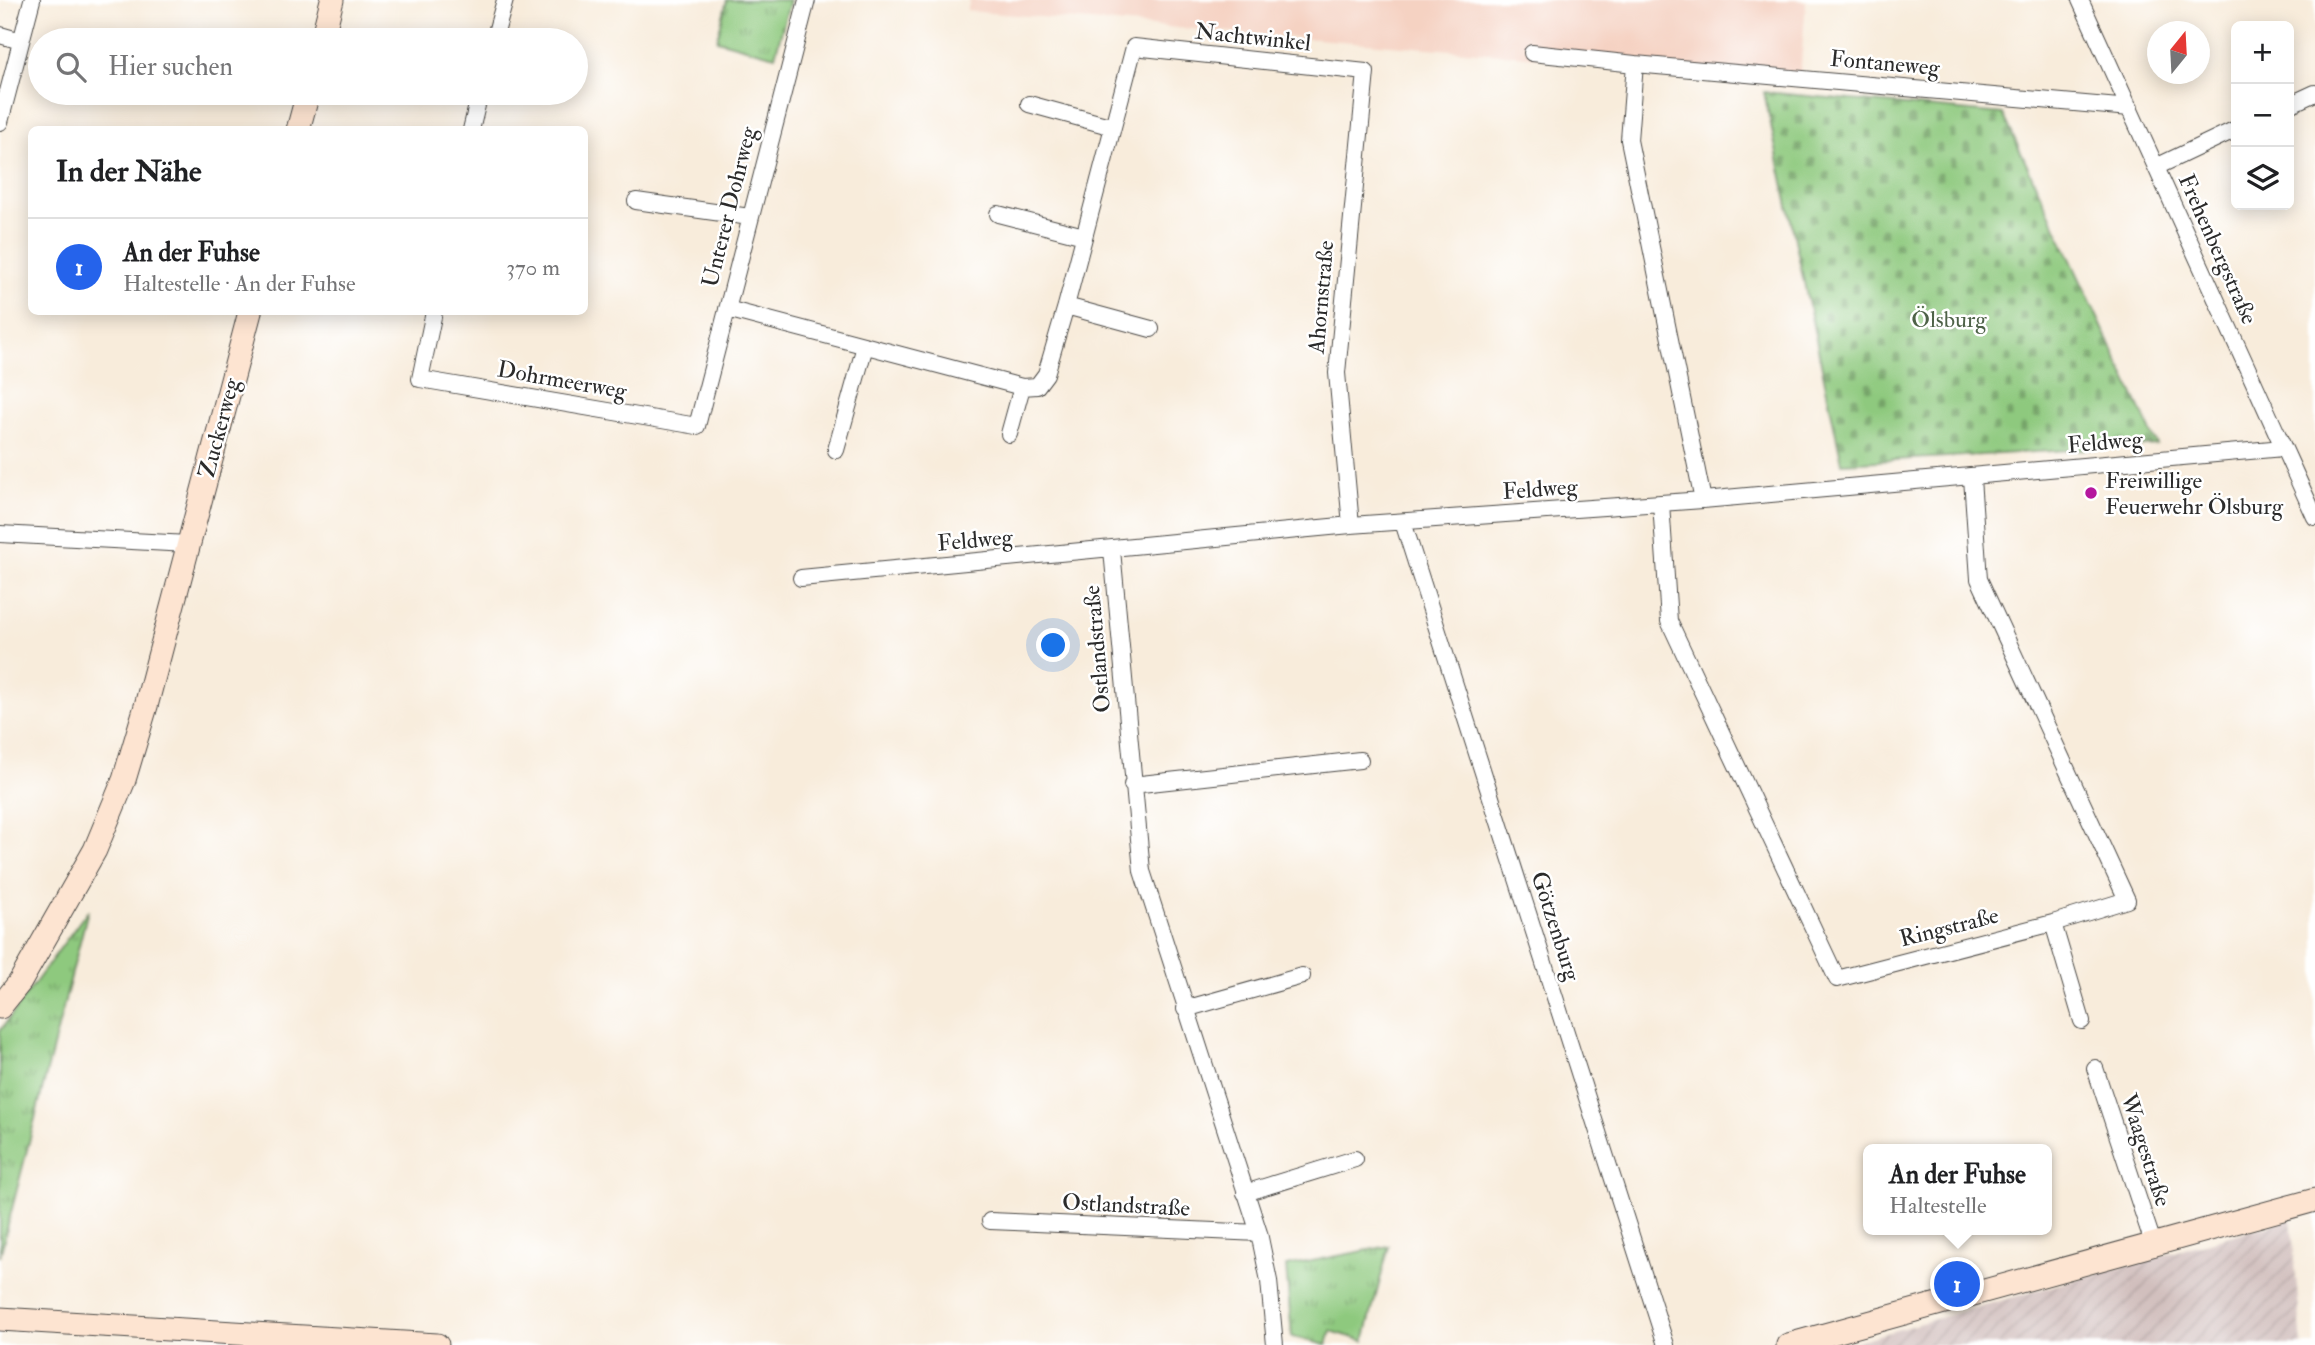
<!DOCTYPE html>
<html lang="de">
<head>
<meta charset="utf-8">
<style>
  body { margin:0; font-family:"IM FELL Double Pica",serif; background:#f6f6f6; color:#202124 }
  .controls { position:absolute; right:21px; top:21px; display:grid; overflow:hidden; border-radius:10px; box-shadow:0 4px 18px #0003 }
  .controls button { width:63px; height:63px; display:grid; place-items:center; padding:0; border:0; border-bottom:2px solid #e0e0e0; background:#fff; color:#202124; font:35px sans-serif }
  .compass { position:absolute; left:2147px; top:21px; width:63px; height:63px; border-radius:50%; background:#fff; box-shadow:0 4px 18px #0003; rotate:18deg }
  .you { position:absolute; left:1054px; top:646px; width:24px; height:24px; margin:-18px; border:5px solid #fff; border-radius:50%; background:#1a73e8; box-shadow:0 0 0 10px #1a73e833 }
  .badge { display:grid; place-items:center; width:46px; height:46px; border-radius:50%; background:#2563eb; color:#fff; font-size:23px; font-weight:700 }
  .pin { position:absolute; translate:-50% -50%; border:4px solid #fff; box-shadow:0 2px 7px #0006 }
  .popup { position:absolute; left:1863px; top:1144px; width:189px; height:91px; box-sizing:border-box; display:grid; place-content:center; border-radius:10px; background:#fff; filter:drop-shadow(0 2px 5px #0005); font-size:23px; white-space:nowrap; color:#757577 }
  .popup b { font-size:26px; color:#202124 }
  .popup::after { content:''; position:absolute; left:50%; top:100%; margin-left:-14px; border:14px solid transparent; border-top-color:#fff }
  .list { margin:0; padding:0; list-style:none }
  h2 { display:flex; justify-content:space-between; align-items:center; height:91px; margin:0; padding:0 28px; font-size:30px }
  h2 small { font-size:23px; font-weight:400; color:#757577 }
  .list li { display:grid; grid-template-columns:46px 1fr auto; gap:21px; align-items:center; box-sizing:border-box; height:98px; padding:0 28px; border-top:2px solid #e0e0e0 }
  .list b { display:block; font-size:26px; white-space:nowrap }
  .list p { margin:0; font-size:23px; white-space:nowrap; color:#757577 }
  .list em { font-size:23px; font-style:normal; color:#757577 }
  .icon { flex:none; width:38px; height:38px; fill:none; stroke:currentColor; stroke-width:2; stroke-linecap:round; stroke-linejoin:round }
  .map { position:relative; flex:none; width:2315px; height:1345px; overflow:hidden }
  .search { position:absolute; background:#fff; box-shadow:0 4px 18px #0003; left:28px; top:28px; width:560px; height:77px; display:flex; align-items:center; gap:18px; box-sizing:border-box; padding:0 24px; border-radius:38px; color:#757577; font-size:26px }
  .panel { position:absolute; background:#fff; box-shadow:0 4px 18px #0003; left:28px; top:126px; width:560px; height:189px; border-radius:10px }
  .map>svg:first-child { display:block }
  .built { fill:#f5d2c2 }
  .industrial { fill:url(#industrial-furrows) }
  .grass { fill:url(#grass-tufts); stroke:#5c7a54; stroke-width:2 }
  .cemetery { fill:url(#cemetery-stones); stroke:#5c7a54; stroke-width:2 }
  .lines { fill:none; stroke-linecap:round; stroke-linejoin:round }
  .street-casing { stroke:#4a4845; stroke-width:18 }
  .secondary-casing { stroke:#4a4845; stroke-width:25 }
  .street { stroke:#fff; stroke-width:16 }
  .secondary { stroke:#fde4d1; stroke-width:23 }
  .poi-dot { fill:#b5179e; stroke:#fff; stroke-width:2.5 }
  .labels { text-anchor:middle; dominant-baseline:central; stroke-width:5; stroke-linejoin:round; paint-order:stroke }
  .street-label { font-size:23px; fill:#2b2b2b; stroke:#fff }
  .park-label { font-size:23px; fill:#4e6248; stroke:#fff }
  .poi-label { font-size:23px; fill:#2b2b2b; stroke:#fff; text-anchor:start }
</style>
</head>
<body>
<div class="map">
<svg width="2315" height="1345" viewBox="0 0 2315 1345">
  <defs>
    <pattern id="industrial-furrows" width="10" height="10" patternUnits="userSpaceOnUse" patternTransform="scale(1.75)"><rect width="10" height="10" fill="#d1bfbd"/><path d="M-1 1l2-2M0 10L10 0M9 11l2-2" fill="none" stroke="#b4a4a3"/></pattern>
    <pattern id="grass-tufts" width="24" height="20" patternUnits="userSpaceOnUse" patternTransform="scale(1.75)"><rect width="24" height="20" fill="#8ec97e"/><path d="M3 7l-1-3M5 7V3M7 7l1-3M15 17l-1-3M17 17v-4M19 17l1-3" fill="none" stroke="#74a367"/></pattern>
    <pattern id="cemetery-stones" width="16" height="16" patternUnits="userSpaceOnUse" patternTransform="scale(1.75)"><rect width="16" height="16" fill="#8ec97e"/><path d="M2 7V4a2 2 0 0 1 4 0v3zM10 15v-3a2 2 0 0 1 4 0v3z" fill="#74a367"/></pattern>
  </defs>
  <rect width="100%" height="100%" fill="#fff"/>
  <filter id="ink" filterUnits="userSpaceOnUse"><feTurbulence type="fractalNoise" baseFrequency=".0143" numOctaves="2"/><feDisplacementMap in="SourceGraphic" scale="14" xChannelSelector="R" yChannelSelector="G"/><feConvolveMatrix kernelMatrix="1 2 1 2 8 2 1 2 1" color-interpolation-filters="sRGB"/></filter>
  <filter id="wash" filterUnits="userSpaceOnUse"><feTurbulence type="fractalNoise" baseFrequency=".00686" numOctaves="4" result="noise"/><feDisplacementMap in="SourceGraphic" scale="28" xChannelSelector="R" yChannelSelector="G"/><feGaussianBlur stdDeviation="1.57" result="paint"/><feColorMatrix in="noise" values="0 0 0 0 0 0 0 0 0 0 0 0 0 0 0 0 0 1.4 0 .05"/><feComposite in="paint" operator="in"/></filter>
  <g filter="url(#wash)">
    <rect width="100%" height="100%" fill="#f8ecdb"/>
    <!-- built -->
    <path class="built" d="M970,0H1795L1806,1L1800,78L967,11Z"/>
    <!-- industrial -->
    <path class="industrial" d="M2291,1219L2302,1345H1844L1868,1338Z"/>
    <!-- grass -->
    <path class="grass" d="M727,0H790L775,56L717,40Z
      M88,910L0,1256V1031Z
      M1389,1246L1364,1341L1331,1331L1327,1345L1292,1337L1286,1266Z"/>
    <!-- cemetery -->
    <path class="cemetery" d="M1764,92L2003,114L2157,445L1842,463Z"/>
  </g>
  <g filter="url(#ink)">
    <g class="lines">
      <!-- street casing -->
      <g class="street-casing">
        <path id="street" d="M2080,0L2315,517
          M0,35L21,41
          M494,40L505,0
          M1532,53L1635,64
          M1029,104L1113,127
          M2289,105L2315,93
          M0,122L32,0
          M471,130L480,93
          M2156,167L2236,129
          M636,201L750,217
          M998,214L1084,236
          M1066,306L1151,329
          M727,309L1022,387L1037,386L1046,374L1066,306L1134,47L1366,72L1337,373L1351,525
          M434,312L420,379L697,426L807,0
          M1009,434L1022,387
          M836,450L865,346
          M1703,500L1629,140L1635,64L2130,108
          M1661,503L1669,621L1837,979L2053,923L2127,900L1979,579L1972,478
          M1403,522L1666,1345
          M0,534L188,544
          M1112,550L1142,871L1259,1233L1269,1281L1275,1345
          M801,578L1351,525L1703,500L2283,448
          M1132,785L1360,760
          M2053,923L2082,1021
          M1185,1009L1302,976
          M2095,1068L2154,1246
          M1245,1193L1355,1159
          M990,1221L1259,1233"/>
      </g>
      <!-- secondary casing -->
      <g class="secondary-casing">
        <path id="secondary" d="M322,40L332,0
          M298,130L308,93
          M0,1007L20,982L95,850L124,780L146,706L250,312
          M0,1319L437,1345
          M1788,1345L2315,1200"/>
      </g>
      <!-- street -->
      <use href="#street" class="street"/>
      <!-- secondary -->
      <use href="#secondary" class="secondary"/>
    </g>
  </g>
  <!-- markers -->
  <circle class="poi-dot" cx="2091" cy="493" r="7"/>
  <g class="labels">
    <!-- street labels -->
    <g class="street-label">
      <text transform="translate(1253 37) rotate(6)">Nachtwinkel</text>
      <text transform="translate(1885 63) rotate(5)">Fontaneweg</text>
      <text transform="translate(729 207) rotate(-76)">Unterer Dohrweg</text>
      <text transform="translate(2218 249) rotate(66)">Frehenbergstraße</text>
      <text transform="translate(1321 297) rotate(-85)">Ahornstraße</text>
      <text transform="translate(562 380) rotate(10)">Dohrmeerweg</text>
      <text transform="translate(219 428) rotate(-75)">Zuckerweg</text>
      <text transform="translate(2105 442) rotate(-5)">Feldweg</text>
      <text transform="translate(1540 489) rotate(-4)">Feldweg</text>
      <text transform="translate(975 540) rotate(-5)">Feldweg</text>
      <text transform="translate(1097 649) rotate(-95)">Ostlandstraße</text>
      <text transform="translate(1556 926) rotate(72)">Götzenburg</text>
      <text transform="translate(1949 927) rotate(-14)">Ringstraße</text>
      <text transform="translate(2146 1150) rotate(72)">Waagestraße</text>
      <text transform="translate(1126 1205) rotate(3)">Ostlandstraße</text>
    </g>
    <!-- park labels -->
    <g class="park-label">
      <text x="1949" y="319">Ölsburg</text>
    </g>
    <!-- poi labels -->
    <g class="poi-label">
      <text x="2105" y="480">Freiwillige<tspan x="2105" dy="26">Feuerwehr Ölsburg</tspan></text>
    </g>
  </g>
</svg>
<div class="controls">
<button>+</button>
<button>−</button>
<button><svg class="icon" aria-label="layers" viewBox="0 0 24 24"><path d="M12 4l9 5-9 5-9-5zM3 14l9 5 9-5"/></svg></button>
</div>
<svg class="compass" viewBox="-18 -18 36 36"><path d="M0-13l5 13h-10z" fill="#e53935"/><path d="M0 13l5-13h-10z" fill="#757577"/></svg>
<div class="you"></div>
<div class="pin badge" style="left:1957px;top:1284px">1</div>
<div class="popup"><b>An der Fuhse</b>Haltestelle</div>
<div class="search"><svg class="icon" aria-label="search" viewBox="0 0 24 24"><circle cx="10" cy="10" r="6"/><path d="M15 15l6 6"/></svg>Hier suchen</div>
<section class="panel">
<h2>In der Nähe<small></small></h2>
<ul class="list">
<li><span class="badge">1</span><div><b>An der Fuhse</b><p>Haltestelle · An der Fuhse</p></div><em>370 m</em></li>
</ul>
</section>
</div>
</body>
</html>
